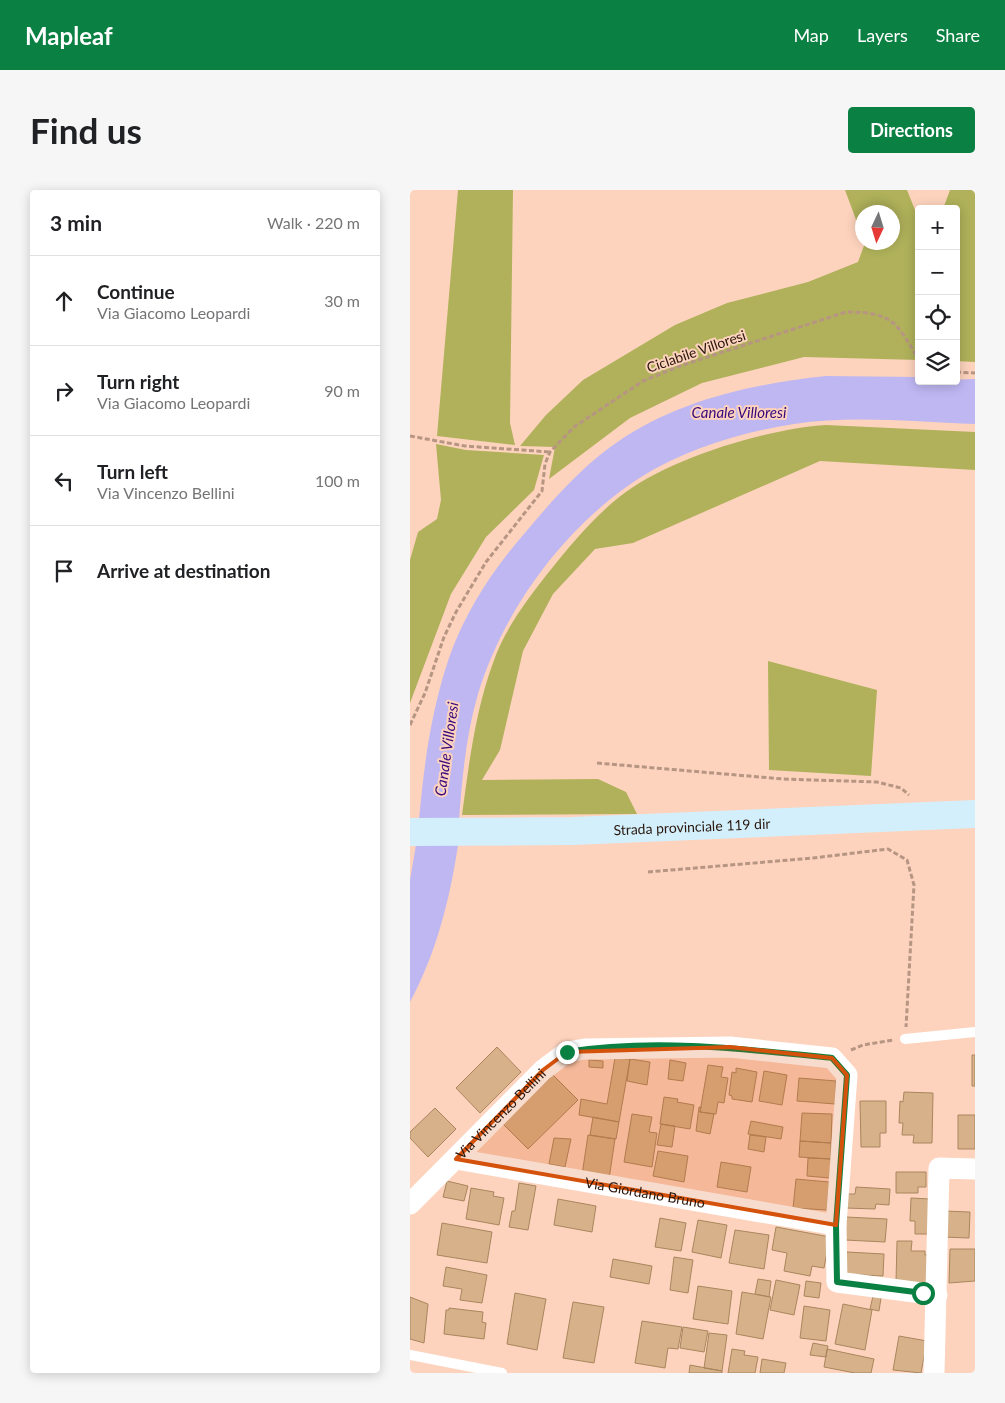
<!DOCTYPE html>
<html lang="en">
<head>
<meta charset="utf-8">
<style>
  body { margin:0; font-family:Lato,sans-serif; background:#f6f6f6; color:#202124 }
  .controls { position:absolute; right:15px; top:15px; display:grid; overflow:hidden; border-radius:5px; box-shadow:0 2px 12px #0003 }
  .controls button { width:45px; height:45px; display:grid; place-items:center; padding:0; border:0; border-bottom:1px solid #e0e0e0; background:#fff; color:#202124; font:25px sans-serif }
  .compass { position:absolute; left:445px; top:15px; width:45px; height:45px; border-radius:50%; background:#fff; box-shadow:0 2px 12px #0003; rotate:184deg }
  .stop { position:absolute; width:15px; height:15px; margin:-11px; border:4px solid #0b8043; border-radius:50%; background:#fff }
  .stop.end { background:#0b8043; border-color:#fff; box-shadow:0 1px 5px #0008 }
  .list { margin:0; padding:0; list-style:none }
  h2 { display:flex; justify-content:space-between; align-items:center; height:65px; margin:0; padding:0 20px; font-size:21px }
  h2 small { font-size:16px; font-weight:400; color:#757577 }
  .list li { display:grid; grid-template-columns:32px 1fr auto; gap:15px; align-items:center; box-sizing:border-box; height:90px; padding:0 20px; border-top:1px solid #e0e0e0 }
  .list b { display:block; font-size:19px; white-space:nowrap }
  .list p { margin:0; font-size:16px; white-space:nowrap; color:#757577 }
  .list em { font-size:16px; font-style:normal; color:#757577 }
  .icon { flex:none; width:28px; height:28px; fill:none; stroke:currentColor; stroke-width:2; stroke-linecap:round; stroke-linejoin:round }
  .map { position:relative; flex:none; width:565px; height:1183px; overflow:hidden; border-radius:5px }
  header { display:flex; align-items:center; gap:30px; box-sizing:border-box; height:70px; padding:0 25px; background:#0b8043; color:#fff }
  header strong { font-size:24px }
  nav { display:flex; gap:28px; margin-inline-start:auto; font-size:18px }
  .intro { display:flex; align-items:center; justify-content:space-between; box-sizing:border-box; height:120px; padding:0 30px }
  h1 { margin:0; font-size:35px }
  .button { padding:12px 22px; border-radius:5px; background:#0b8043; color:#fff; font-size:18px; font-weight:700 }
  main { display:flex; gap:30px; padding:0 30px }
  aside { flex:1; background:#fff; border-radius:5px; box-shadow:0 2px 12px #0003 }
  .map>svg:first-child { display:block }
  .green { fill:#b0b15a }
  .water { fill:#beb7f2 }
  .building { fill:#d6b189; stroke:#a9865e }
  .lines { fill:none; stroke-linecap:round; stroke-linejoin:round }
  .path { stroke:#b79583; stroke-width:3; stroke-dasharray:5 2.5; stroke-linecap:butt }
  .lane { stroke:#fff; stroke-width:10 }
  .street { stroke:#fff; stroke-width:21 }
  .secondary { stroke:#d4effc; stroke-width:28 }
  .route { stroke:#0b8043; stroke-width:6 }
  .marked { fill:#d5520c; fill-opacity:0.2; stroke:#d5520c; stroke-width:4; stroke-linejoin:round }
  .labels { text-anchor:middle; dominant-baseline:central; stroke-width:4; stroke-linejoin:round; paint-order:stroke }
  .street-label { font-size:14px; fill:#29170d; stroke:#fdd3bd }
  .water-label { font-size:15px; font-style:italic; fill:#360a7d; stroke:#fdd3bd }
</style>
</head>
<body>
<header>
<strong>Mapleaf</strong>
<nav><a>Map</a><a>Layers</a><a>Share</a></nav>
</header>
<div class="intro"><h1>Find us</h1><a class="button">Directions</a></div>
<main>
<aside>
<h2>3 min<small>Walk · 220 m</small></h2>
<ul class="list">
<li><svg class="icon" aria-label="ahead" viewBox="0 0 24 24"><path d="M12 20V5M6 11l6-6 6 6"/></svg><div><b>Continue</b><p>Via Giacomo Leopardi</p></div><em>30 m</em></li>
<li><svg class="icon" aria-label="right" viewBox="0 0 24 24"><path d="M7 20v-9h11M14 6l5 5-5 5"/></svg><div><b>Turn right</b><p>Via Giacomo Leopardi</p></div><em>90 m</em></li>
<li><svg class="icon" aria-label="left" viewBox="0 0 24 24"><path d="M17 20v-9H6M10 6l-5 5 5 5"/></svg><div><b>Turn left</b><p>Via Vincenzo Bellini</p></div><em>100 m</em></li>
<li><svg class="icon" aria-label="arrive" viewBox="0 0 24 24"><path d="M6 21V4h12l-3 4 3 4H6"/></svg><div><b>Arrive at destination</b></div></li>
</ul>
</aside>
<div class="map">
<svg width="565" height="1183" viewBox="0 0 565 1183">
  <rect width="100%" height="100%" fill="#fdd3bd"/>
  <!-- green -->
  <path class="green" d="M48,0H103L100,233L105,255L27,246Z
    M435,0H497L509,30V170L394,167L292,193L220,228L139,289L145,257L110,256L136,225L173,190L265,135L317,113L398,92L448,72L455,53L482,52V22H452V46Z
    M540,0H565V172L546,171V19H533Z
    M416,235L565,242V280L410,271L223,353L185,359L143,404L113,461L90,560L72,590L188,589L216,602L227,624L52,625C59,574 65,522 83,473C94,440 117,410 138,383C159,357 182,329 208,308C256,269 355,239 416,235Z
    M26,254L56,260L134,265L124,300L76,347L41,404L0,513V370L8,342L27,329L31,310Z
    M358,471L467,500L461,586L359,580Z"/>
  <!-- water -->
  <path class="water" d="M416,186L509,187V191L565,189V234C505,232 443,225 384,234C331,242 276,259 231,287C156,335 94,418 68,504C56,545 52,588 49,631L9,630C14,575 21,521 39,468C56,419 86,375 120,337C145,307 174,275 206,253C268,210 342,194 416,186Z
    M6,655H48C40,709 26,764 0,812V690Z"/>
  <!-- building -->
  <path class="building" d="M87,857L111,882L70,923L46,898Z
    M562,865H565V896H562Z
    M205,868L220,869L209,932L169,925L171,909L197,914Z
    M220,869L240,872L237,895L217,891Z
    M179,870L193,871V878L179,877Z
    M260,870L276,873L273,891L258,889Z
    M298,875L313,877L311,887L318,888L314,913L308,912L306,924L290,922Z
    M326,878L347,882L342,912L322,909V906L319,905L322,882L326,883Z
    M354,881L377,885L372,915L349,911Z
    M143,885L168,910L118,959L93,934Z
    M389,888L426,891L425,914L387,911Z
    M494,902L523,903L522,953H503L504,945H492L493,933H489L490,911L493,912Z
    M254,907L268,909L267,912L284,915L280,939L250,934Z
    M450,911H476V943H470V957H451Z
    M289,917H291L290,922L304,924L300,944L286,941Z
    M25,918L46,939L18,967L0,948V942Z
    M392,923L422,924L421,953L390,951Z
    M222,924L242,927L239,942L247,943L242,977L214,972Z
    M548,925H565V959H548Z
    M183,927L209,932L206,949L180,945Z
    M341,931L373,937L371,949L338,944Z
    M251,934L265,936L262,957L247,955Z
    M178,945L205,949L199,989L172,985Z
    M340,945L356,947L354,962L338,959Z
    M144,948L161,949L155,977L139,974Z
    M390,951L421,953V969L389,967Z
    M248,961L278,966L274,992L243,986Z
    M398,968L421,969L420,988L397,986Z
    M311,972L341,977L337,1002L307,997Z
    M486,982H516V997H508V1003H486Z
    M386,989L419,992L417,1020L383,1018Z
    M37,991L58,996L54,1011L33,1007Z
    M109,993L126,996L118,1040L99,1037L102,1021H105Z
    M446,997L480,999L479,1015L466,1014L465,1019L435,1018L436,1004H445Z
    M61,998L84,1002L83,1006L94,1008L89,1035L56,1029Z
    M501,1008L520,1009L519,1044H505V1031H500Z
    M148,1009L186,1016L182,1042L144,1035Z
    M534,1021L560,1022L559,1048L533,1047Z
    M436,1027L477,1029L475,1052L435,1050Z
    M250,1028L276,1033L271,1061L245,1057Z
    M288,1030L317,1035L311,1068L282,1062Z
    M32,1033L82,1042L77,1073L27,1065Z
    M366,1037L420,1047L414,1078L402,1076L400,1086L374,1081L377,1063L362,1060Z
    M325,1040L359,1045L354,1079L319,1073Z
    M487,1051H502L501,1061H515V1065H519L518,1093L486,1092Z
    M540,1059H565V1091L539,1093Z
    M437,1062L474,1064L473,1086L430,1084Z
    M264,1067L283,1070L278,1103L260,1100Z
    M203,1069L242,1076L239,1094L200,1087Z
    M36,1077L77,1085L72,1113L50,1110L52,1099L33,1096Z
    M348,1089L361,1091L359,1107L345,1104Z
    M366,1090L390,1095L384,1125L360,1120Z
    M396,1091L411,1093L409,1108L394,1106Z
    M288,1096L322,1101L318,1134L283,1129Z
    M332,1102L361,1107L353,1149L326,1144Z
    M105,1103L136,1109L127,1160L97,1154Z
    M463,1106L471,1108L469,1121L460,1119Z
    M0,1107L18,1114L14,1153L0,1149Z
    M163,1112L194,1117L184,1173L153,1168Z
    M433,1114L462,1120L455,1160L425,1154Z
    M394,1116L420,1120L416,1151L390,1148Z
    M39,1118L73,1122L72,1132L76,1133L74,1149L34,1144L36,1120H39Z
    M232,1131L272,1137L268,1159L258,1158L255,1178L225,1173Z
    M273,1137L298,1141L294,1162L270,1158Z
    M299,1143L317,1145L312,1181L294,1178Z
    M489,1146L517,1151L511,1183L483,1180Z
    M403,1153L418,1156L416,1167L400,1165Z
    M322,1159L335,1161L334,1165L348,1167L345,1183H318Z
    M417,1159L464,1169L461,1183H445L414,1177Z
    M352,1169L376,1173L374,1183H350Z
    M280,1175L312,1181V1183H279Z"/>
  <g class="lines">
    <!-- path -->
    <path class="path" d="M546,182L565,183
      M0,246L55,256L140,262
      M0,535L15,503L34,447L46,422L76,372L132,301L135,274L140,262L164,237L233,191L270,176L436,122C483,122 486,132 509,170
      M187,573L373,589L467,592L491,598L499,605
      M238,682L403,668L478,659L497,670L504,695L496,837
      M441,860L453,855L483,850"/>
    <!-- lane -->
    <path class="lane" d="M495,849L565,842
      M0,1165L92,1183"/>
    <!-- street -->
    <g class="street">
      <path id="s1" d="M46,969L426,1035"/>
      <path id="s2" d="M0,1014L133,880L157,862L175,859L320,857L422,868L437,885L426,1035L427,1092L527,1105"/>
      <path d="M524,1183L529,978L565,979"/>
    </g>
    <!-- secondary -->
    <path class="secondary" id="s3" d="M0,642L163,641L565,624"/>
  </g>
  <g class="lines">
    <!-- route -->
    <path class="route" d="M157,862C244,848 335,859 422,868L437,885L426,1035L427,1092L513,1103"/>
  </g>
  <!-- marked area -->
  <path class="marked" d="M320,857L422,868L437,885L426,1035L46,969L133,880L157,862Z"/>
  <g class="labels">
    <!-- street labels -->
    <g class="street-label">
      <text transform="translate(286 161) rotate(-19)">Ciclabile Villoresi</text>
      <text stroke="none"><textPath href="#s3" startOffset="282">Strada provinciale 119 dir</textPath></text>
      <text stroke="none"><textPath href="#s2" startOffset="128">Via Vincenzo Bellini</textPath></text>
      <text stroke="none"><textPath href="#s1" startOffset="192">Via Giordano Bruno</textPath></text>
    </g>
    <!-- water labels -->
    <g class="water-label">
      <text x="329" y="222">Canale Villoresi</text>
      <text transform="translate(36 559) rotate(-82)">Canale Villoresi</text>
    </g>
  </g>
</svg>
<div class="controls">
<button>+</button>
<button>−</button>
<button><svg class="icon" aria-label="locate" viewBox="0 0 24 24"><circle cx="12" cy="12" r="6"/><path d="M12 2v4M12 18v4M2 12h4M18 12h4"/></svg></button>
<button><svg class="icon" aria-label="layers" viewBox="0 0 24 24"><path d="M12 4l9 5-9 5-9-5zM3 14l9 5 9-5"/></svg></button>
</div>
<svg class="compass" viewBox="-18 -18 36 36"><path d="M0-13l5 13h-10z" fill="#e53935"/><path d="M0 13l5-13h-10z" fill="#757577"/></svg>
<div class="stop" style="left:513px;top:1103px"></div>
<div class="stop end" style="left:157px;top:862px"></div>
</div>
</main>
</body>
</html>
